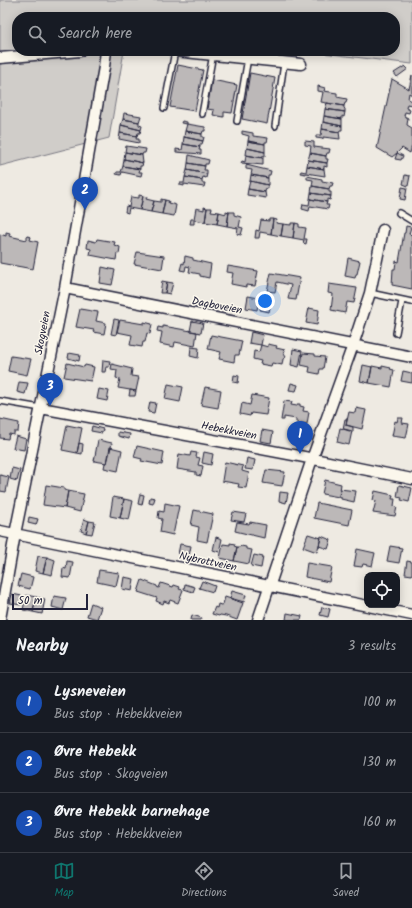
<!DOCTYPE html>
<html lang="en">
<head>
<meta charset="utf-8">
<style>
  body { margin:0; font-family:Kalam,sans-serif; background:#242831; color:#f1f3f6 }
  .controls { position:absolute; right:12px; bottom:12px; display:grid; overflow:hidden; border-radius:8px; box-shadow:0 2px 10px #0003 }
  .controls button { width:36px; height:36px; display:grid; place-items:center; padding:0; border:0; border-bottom:1px solid #363941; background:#171b24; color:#f1f3f6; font:20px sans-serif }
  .scale { position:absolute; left:12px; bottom:10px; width:76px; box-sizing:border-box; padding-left:4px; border:2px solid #22223b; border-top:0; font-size:11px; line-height:14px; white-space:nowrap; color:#22223b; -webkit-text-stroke:3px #fbf7ec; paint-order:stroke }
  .you { position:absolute; left:265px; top:301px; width:14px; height:14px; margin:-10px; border:3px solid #fff; border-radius:50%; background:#1a73e8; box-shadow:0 0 0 6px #1a73e833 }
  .badge { display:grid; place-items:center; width:26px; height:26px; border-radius:50%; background:#0f766e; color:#fff; font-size:13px; font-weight:700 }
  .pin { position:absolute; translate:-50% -33px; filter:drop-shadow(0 1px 2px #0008) }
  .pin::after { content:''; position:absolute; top:21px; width:14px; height:12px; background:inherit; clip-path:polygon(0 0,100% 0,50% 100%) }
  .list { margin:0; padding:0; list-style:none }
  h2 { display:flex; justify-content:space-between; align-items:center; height:52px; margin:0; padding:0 16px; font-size:17px }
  h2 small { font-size:13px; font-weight:400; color:#9ea1a6 }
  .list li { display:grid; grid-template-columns:26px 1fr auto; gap:12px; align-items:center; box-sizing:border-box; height:60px; padding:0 16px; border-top:1px solid #363941 }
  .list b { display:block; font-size:15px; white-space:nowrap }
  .list p { margin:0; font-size:13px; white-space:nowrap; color:#9ea1a6 }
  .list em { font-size:13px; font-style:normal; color:#9ea1a6 }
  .icon { flex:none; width:22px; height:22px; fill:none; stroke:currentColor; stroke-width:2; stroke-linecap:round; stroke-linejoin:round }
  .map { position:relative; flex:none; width:412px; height:620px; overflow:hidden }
  .search { position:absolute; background:#171b24; box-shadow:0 2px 10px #0003; left:12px; right:12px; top:12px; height:44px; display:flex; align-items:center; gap:10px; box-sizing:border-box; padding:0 14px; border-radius:16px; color:#9ea1a6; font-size:15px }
  .sheet { height:232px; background:#171b24 }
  nav { display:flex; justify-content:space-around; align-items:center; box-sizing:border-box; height:56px; border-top:1px solid #363941; background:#171b24; font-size:11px; color:#9ea1a6 }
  nav a { display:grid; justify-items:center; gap:2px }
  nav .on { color:#0f766e }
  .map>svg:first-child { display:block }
  .green { fill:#d0cdc9; stroke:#797882 }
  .building { fill:#bcb8b8; stroke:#22223b }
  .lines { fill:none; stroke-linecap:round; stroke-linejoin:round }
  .service-casing { stroke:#22223b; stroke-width:8 }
  .minor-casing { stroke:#22223b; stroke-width:13 }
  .service { stroke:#fbf7ec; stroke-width:5 }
  .minor { stroke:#fbf7ec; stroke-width:10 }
  .labels { text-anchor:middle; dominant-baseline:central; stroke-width:3; stroke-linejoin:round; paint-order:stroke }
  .street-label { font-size:11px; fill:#22223b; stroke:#fbf7ec }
</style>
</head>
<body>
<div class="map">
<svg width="412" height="620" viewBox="0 0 412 620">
  <rect width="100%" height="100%" fill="#eeeae2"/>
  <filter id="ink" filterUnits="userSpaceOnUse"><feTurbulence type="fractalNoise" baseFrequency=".025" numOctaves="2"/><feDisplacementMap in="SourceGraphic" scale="8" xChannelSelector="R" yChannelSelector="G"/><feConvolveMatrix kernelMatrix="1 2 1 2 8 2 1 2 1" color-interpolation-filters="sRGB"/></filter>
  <g filter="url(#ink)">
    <!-- green -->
    <path class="green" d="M0,0H412V64L305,51H395V17H17V51H124L109,138L0,166Z"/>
    <!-- building -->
    <path class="building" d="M178,65L203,70L195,111L170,107Z
      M405,66L408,69L397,77L394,73Z
      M250,73L275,78L267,124L242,119Z
      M412,75V95L409,93L408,99L412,102L411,105L407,104L406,108L410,110L409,113L405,112L404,116L408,118L407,125L412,128V145L410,153L402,148L397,153L403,156L401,160L395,159L397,153L392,157L377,148L392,79L409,89Z
      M212,80L237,85L232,113L224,112V117L213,115L214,110L207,109Z
      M318,86L325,88L324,91L337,93V97L347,99L346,103H345L344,106L321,102L323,92L318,91Z
      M327,103L344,106V108L345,109V112L325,109Z
      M325,109L345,112L344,117L342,116V119L324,116Z
      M124,113L141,116L139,122L123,119Z
      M324,116L342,119V126L323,122Z
      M123,119L139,122V125L142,126L141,130L121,125Z
      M182,121L187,122V124L205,127V131H203L202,134L185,131L187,124L181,123Z
      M323,122L342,126V130H340L339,132L322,129Z
      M121,125L141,130L140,133H138L137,136L120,133Z
      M322,129L339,132L340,139L323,137V139L316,138V135H321Z
      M185,131L202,134V137H204L203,141L184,137Z
      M242,131L253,133V136L268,138L267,142H265V144L248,141L249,136L242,134Z
      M120,133L137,136L136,139H139V143L119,139Z
      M184,137L203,141L202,144H200V147L183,144Z
      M248,141L265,144V152L247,148Z
      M305,141L314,142V147L330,149L329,153H327L326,156L310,153L311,146L305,145Z
      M183,144L200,147L199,150H201V154L176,152V149L182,150Z
      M126,146L146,149L145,153H143L142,155L125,152Z
      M247,148L265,152V156H263V158L246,155Z
      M125,152L142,155L143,163L124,159Z
      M310,153L326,156V159H328L327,163L308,160Z
      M189,155L209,160L208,164H205V166L188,163Z
      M246,155L263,158V165L241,163L242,161L245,162Z
      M124,159L143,163L142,166H140V169L123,166Z
      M308,160L327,163V167L324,166V169L307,166Z
      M188,163L205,166L204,170H207V174L187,170Z
      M246,165L271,171L270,175H268V178L251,175L252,170L246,169Z
      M123,166L140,169L139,172H142L141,176L122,172L121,175L116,174L117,172H121Z
      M307,166L324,169L325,176L306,173V174L300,173L301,171L306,172Z
      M187,170L207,174L206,178L203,177L202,180L185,177Z
      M251,175L268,178V185L250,181Z
      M405,175L410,176L408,186L403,184Z
      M307,176L322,179V181L333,183L332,186H330L329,189L312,186L313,180L307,179Z
      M185,177L202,180V183H205L204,187L184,184V186L180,185V183H184Z
      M250,181L268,185V189L266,188L265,192L248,189Z
      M312,186L329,189V192H331V196L311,193Z
      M402,187L407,188L405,200L400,199Z
      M248,189L265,192L266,198L247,195Z
      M311,193L331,196L330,200L327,199V202L310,199Z
      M139,195L143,196L140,210L129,208L128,213L125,212L126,206L129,207L131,197L139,198Z
      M143,196L147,197L146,199L154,201L151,212L140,210Z
      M161,199L165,200L162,214L151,212L154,201L161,202Z
      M310,199L327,202L326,205H329L328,209L310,206L309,211L302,209L303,204L309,205Z
      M165,200L169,201L168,203L176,205L174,216L162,214Z
      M204,207L207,208L205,222L194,220V224H190L191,219H194L196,208L204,210Z
      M207,208H212L211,211L219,212L217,224L205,222Z
      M226,211L229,212L227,226L217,224L219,212L226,214Z
      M229,212H234V215L241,217L239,227L243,228L241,235L237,234L238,228L227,226Z
      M269,219H273L271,234L260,232L259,238H255L256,230L259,231L261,220L269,221Z
      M273,219L277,220L276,223L283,224L281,236L271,234Z
      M291,223H295L293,238L281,236L283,224L291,225Z
      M295,223L299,224V227L306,228L304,239H307L306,244L303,243L304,240L293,238Z
      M406,226L411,227L409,234L412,235V289L392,285L393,269H395L396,261L399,262L404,233H405Z
      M6,232L10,233L9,236L27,240V236L31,237L30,240L38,242L33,269L0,263V234L6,236Z
      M97,239L115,242L114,245L120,247L119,254L117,253L116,260L90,255L91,249L87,248L88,240L96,242Z
      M137,252L164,256L162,269L134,264Z
      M185,256L193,258V260L211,264L209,278L200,276V274L189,272L190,267L186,266L185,271L180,270L182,263L184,264Z
      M348,258L360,261L357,274H356L355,278L345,276Z
      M228,266L258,271L255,286L246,285V287L231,284L233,273L227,272Z
      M102,267L115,270L112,285L100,283Z
      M271,273L300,278L296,300L288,299L291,285L277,282L275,292L267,291Z
      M162,281L167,282L165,293H160Z
      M167,282L173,283L170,294L165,293Z
      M329,284L357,288L354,303L347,302L345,313L331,310L333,294L328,293Z
      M248,296L259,298L257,310L246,308Z
      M262,297L272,299L269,312L260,310Z
      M309,308L319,310L317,325L306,323Z
      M80,309L98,312L96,321L106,323L104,334L93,332L94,330L76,327Z
      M114,319L119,320L116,335L111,334Z
      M120,320L144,324V322L152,324L150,334L147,333L145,342H143L142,347L130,345L132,335L117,332Z
      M192,321L203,323L201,333L190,331Z
      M163,326L197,332L195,346L175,342L174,347L160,344L162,332L157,331L158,327L163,328Z
      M251,332L263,335L261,345L249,343Z
      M211,335L242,341L239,355H235L234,362L219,359L221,352L208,349Z
      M268,344L277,346L276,348L285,350L284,354L286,357L283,359L282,365L272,363L271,366L260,364L261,361L253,359L254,351L259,352L261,345L268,347Z
      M191,347L199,348L198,358L190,356Z
      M293,349L302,351L299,367L291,365Z
      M69,353L80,355L79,361L68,358Z
      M303,353L315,354V356L325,357L323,369H320L319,374L309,372L310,367L301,365Z
      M11,356L31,359L27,375L8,371Z
      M103,360L110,361L109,367H106L105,372H102Z
      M67,363L84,367L85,365L94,367L91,381L64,377Z
      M112,364L132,369L131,376L139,377L136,391L118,388L120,379L116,378L117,370L111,369Z
      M363,365L372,367L369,383L360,381Z
      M372,366L382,368V366L391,368L390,369L394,370L391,387L369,383Z
      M403,371L412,373V383L401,381Z
      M234,375L239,376L238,383L233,382Z
      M19,382L28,383L25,394L17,392Z
      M291,383L298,385L296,391L289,390Z
      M168,384L183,387L180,402L165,399Z
      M205,387L221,390L218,408L201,405Z
      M99,389L109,391L107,401L97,399Z
      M130,390L136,391L135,396H129Z
      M252,395L269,398L266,415L251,413L250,416L240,414L242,403L250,405Z
      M284,401L292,402L291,405L297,406V404H300V406L304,407L303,411L309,412L307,424L296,422V419L284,417V420H281Z
      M150,402L156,403L154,413L148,412Z
      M356,408L366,410L362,429L346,425L349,412L355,413Z
      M398,418H403L402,423L409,424L406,438L392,436L395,421L397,422Z
      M0,419L19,423L18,432H14V435L9,434L8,439L0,438Z
      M345,419H347L346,425L353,427V432L343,429Z
      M67,425L82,428L77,453L62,450Z
      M92,426L103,429L102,433L91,431Z
      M340,428L352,431L349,445L337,442Z
      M262,430L273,432L271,443L260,441Z
      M118,432L130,434L129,439L118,436Z
      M16,436L26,439L24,450L13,448Z
      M98,440L112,443L107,463L94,461Z
      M79,443L83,444L82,454L77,453Z
      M137,446L164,452L162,465L141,461L142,459L134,457Z
      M110,447L122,450L118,471L104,468L105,463H107Z
      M191,452L197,453L196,457L200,458L198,465L203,466L201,476L196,475V472L177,469L179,454L190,456Z
      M204,452L213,454L211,465L202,463Z
      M247,458L255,460L253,470L245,469Z
      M225,462L243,466L242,471L249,473L246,488L238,487L239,484L222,481Z
      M12,468L20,470L17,481L10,479Z
      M266,470L285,472L282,486L263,483Z
      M0,475L9,477L6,492L0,491Z
      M325,480L341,484L339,497L322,494Z
      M46,485L64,488V490L68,491L65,508L43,505Z
      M399,485L412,488L409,502L401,500L402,498L397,497Z
      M340,489L356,491L354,502L341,499V497L339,496Z
      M68,491L84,494L80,512L65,508Z
      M375,491L393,495L392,499H395L394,506L397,507L395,516L373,513L376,501L373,500Z
      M280,492L288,493L286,503L279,501Z
      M140,494L144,495L142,505L138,504Z
      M113,497L124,499L120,518L110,516Z
      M150,497L155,498L153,504L149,503Z
      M124,499L133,501L129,520L120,518Z
      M165,503L179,506L173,535L160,532L162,519L158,518L159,511L164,512Z
      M317,503L352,510L349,525L314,518Z
      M194,510L213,514L207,542L197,540L199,527L191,525Z
      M233,512L246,514L244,522L231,520Z
      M29,517L38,519L36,525L28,523Z
      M84,519L89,521L86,533L81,531Z
      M89,521L95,522L92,534L86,533Z
      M237,522L249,524L250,522L266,525L264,538L235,531Z
      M308,534L321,538L317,552L303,547Z
      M321,536L331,540L328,549L319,546Z
      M216,537L222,539L219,552L213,550Z
      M230,543L235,544L234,546L237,547L234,561L220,558L223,544L230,545Z
      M180,544L191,546L189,556L178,554Z
      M241,546L246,547V549L252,550L249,564L234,561L237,547H240Z
      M390,546L402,548L399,563L387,561Z
      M357,549L375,553L372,566L363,564L362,567L354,566Z
      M254,555L263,557L261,568L251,566Z
      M38,556L47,557L43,573L35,571Z
      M47,557L55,560L52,575L43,573Z
      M67,561L73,562L70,578L62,577L63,568L66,569Z
      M407,561L412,562V575L405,574Z
      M307,563L332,567L329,582L305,577Z
      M99,570L119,573L116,586L97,582Z
      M21,574L33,577L30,589L18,586Z
      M124,577L134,579L132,591L122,589Z
      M142,580L157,586V587L159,588L161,583L173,587L174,585L180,587L179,589L183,590L178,603L170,600L169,603L164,601L163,604L156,601L157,598L138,592Z
      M202,581L215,586L213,592L199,588Z
      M185,584L195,587L193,592L184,589Z
      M232,591L246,595L244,602L230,598Z
      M12,594L22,596L21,605L10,603Z
      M26,595L36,597L33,612L23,610Z
      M54,596L66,598L63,610L52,607Z
      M36,597L45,599L42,614L33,612Z
      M225,597L243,603L237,620L226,616L220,615L219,616L212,614L215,607L217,608L218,604L221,605L223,604Z
      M91,603L101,607L97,619L87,616Z
      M322,607L330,609L328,617L320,615Z
      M287,613L302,616L301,620H286Z
      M192,615L202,618L201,620H191Z"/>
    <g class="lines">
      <!-- service casing -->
      <g class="service-casing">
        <path id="service" d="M164,108L175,51
          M202,114L213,54
          M237,121L248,58
          M275,126L284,63
          M399,213L412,221
          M370,293L412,302
          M396,333L402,301
          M0,401L41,408"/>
      </g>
      <!-- minor casing -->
      <g class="minor-casing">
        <path id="minor" d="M175,51L301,64
          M0,58L80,51
          M65,288L412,357
          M41,408L299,456L412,479
          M0,531L412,615
          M0,619L15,534L65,288L104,67L106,51
          M258,620L312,459L353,345L370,293L383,230"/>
      </g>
      <!-- service -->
      <use href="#service" class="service"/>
      <!-- minor -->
      <use href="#minor" class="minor"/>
    </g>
  </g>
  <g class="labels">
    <!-- street labels -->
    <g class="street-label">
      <text transform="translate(217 306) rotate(11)">Dagboveien</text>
      <text transform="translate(43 333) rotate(-79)">Skogveien</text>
      <text transform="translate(229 431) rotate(11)">Hebekkveien</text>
      <text transform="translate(208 562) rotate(12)">Nybrottveien</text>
    </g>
  </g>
</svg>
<div class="controls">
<button><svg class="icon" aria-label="locate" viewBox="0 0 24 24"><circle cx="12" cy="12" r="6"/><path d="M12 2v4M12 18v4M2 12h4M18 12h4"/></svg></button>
</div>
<div class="scale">50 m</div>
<div class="you"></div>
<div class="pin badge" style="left:300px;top:454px;background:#1a4fb4">1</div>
<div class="pin badge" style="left:85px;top:210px;background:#1a4fb4">2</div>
<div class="pin badge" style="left:50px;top:406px;background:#1a4fb4">3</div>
<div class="search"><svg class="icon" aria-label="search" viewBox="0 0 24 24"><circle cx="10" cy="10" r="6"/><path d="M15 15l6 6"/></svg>Search here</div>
</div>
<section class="sheet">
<h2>Nearby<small>3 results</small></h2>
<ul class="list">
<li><span class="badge" style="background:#1a4fb4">1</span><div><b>Lysneveien</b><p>Bus stop · Hebekkveien</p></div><em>100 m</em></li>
<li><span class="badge" style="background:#1a4fb4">2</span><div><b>Øvre Hebekk</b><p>Bus stop · Skogveien</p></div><em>130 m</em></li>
<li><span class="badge" style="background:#1a4fb4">3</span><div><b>Øvre Hebekk barnehage</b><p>Bus stop · Hebekkveien</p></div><em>160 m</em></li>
</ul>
</section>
<nav>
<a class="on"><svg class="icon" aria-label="map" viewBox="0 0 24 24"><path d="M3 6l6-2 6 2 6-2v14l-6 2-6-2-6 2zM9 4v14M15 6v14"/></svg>Map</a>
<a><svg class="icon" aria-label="directions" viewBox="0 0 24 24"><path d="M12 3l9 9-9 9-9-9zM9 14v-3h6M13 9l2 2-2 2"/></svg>Directions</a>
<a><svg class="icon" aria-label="saved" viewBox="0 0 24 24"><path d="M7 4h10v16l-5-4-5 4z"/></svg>Saved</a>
</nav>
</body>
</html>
